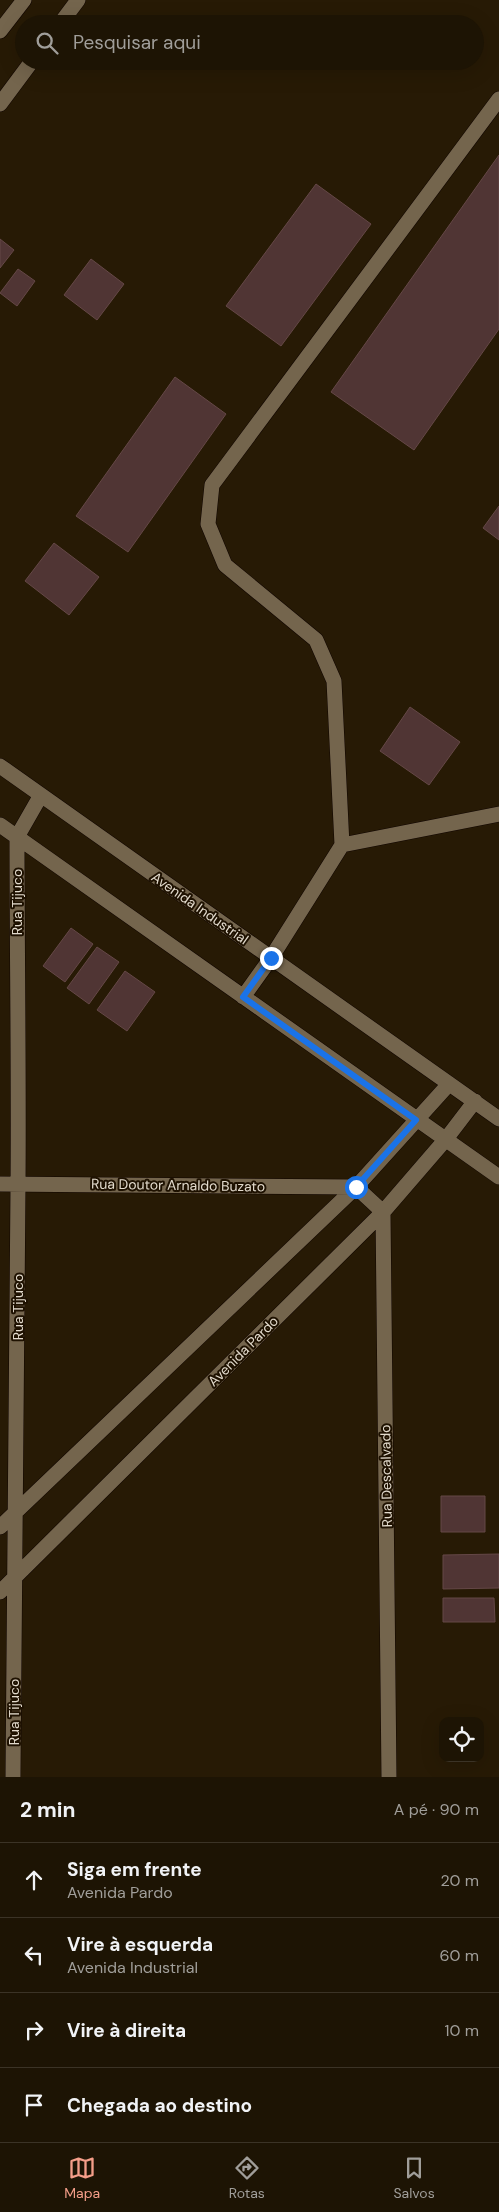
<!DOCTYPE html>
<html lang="pt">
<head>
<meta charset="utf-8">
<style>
  body { margin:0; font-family:"DM Sans",sans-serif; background:#2a2113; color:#f1f3f6 }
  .controls { position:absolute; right:15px; bottom:15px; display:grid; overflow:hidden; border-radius:10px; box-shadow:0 5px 20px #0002 }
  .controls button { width:45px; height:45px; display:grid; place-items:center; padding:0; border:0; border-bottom:1px solid #3b3326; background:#1d1404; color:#f1f3f6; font:25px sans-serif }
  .stop { position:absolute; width:15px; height:15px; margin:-11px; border:4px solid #1a73e8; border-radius:50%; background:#fff }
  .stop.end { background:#1a73e8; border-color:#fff; box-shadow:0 1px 5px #0008 }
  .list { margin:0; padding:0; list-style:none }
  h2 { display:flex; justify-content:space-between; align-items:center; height:65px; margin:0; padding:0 20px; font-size:21px }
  h2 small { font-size:16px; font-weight:400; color:#a09e9a }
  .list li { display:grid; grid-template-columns:32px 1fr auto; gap:15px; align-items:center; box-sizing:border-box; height:75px; padding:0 20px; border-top:1px solid #3b3326 }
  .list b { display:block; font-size:19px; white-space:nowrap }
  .list p { margin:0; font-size:16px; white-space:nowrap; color:#a09e9a }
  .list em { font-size:16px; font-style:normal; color:#a09e9a }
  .icon { flex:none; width:28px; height:28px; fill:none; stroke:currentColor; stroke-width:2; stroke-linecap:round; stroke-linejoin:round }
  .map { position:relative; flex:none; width:499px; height:1777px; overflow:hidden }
  .search { position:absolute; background:#1d1404; box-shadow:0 5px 20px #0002; left:15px; right:15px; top:15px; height:55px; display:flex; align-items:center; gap:12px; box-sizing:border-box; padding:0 18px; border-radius:28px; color:#a09e9a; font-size:19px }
  .sheet { height:365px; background:#1d1404 }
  nav { display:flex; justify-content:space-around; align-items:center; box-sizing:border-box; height:70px; border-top:1px solid #3b3326; background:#1d1404; font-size:14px; color:#a09e9a }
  nav a { display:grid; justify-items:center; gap:2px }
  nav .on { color:#f49e89 }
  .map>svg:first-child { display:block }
  .building { fill:#503534; stroke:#654847 }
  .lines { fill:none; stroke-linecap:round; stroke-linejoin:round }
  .minor-casing { stroke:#100500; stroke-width:16 }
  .minor { stroke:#74654d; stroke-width:15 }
  .route { stroke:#1a73e8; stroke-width:6 }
  .labels { text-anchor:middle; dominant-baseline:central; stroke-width:4; stroke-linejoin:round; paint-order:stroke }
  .street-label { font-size:14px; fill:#e2dacc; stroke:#1e1100 }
</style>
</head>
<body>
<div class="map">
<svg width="499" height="1777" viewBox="0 0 499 1777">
  <rect width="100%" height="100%" fill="#271a05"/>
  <!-- building -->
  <path class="building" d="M499,155V329L414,450L331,392Z
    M316,184L371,224L281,346L226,306Z
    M0,239L14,250L0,268Z
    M91,259L124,284L97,320L64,295Z
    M18,269L35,281L17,306L0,293Z
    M175,377L226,414L128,552L76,516Z
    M499,506V540L483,528Z
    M54,543L99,577L69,615L25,581Z
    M410,707L460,742L429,785L380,751Z
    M71,928L93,944L65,982L43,966Z
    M97,947L119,962L89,1004L67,988Z
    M125,971L155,992L127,1031L97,1010Z
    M441,1496H485V1532H441Z
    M499,1554V1588L443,1589V1555Z
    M443,1598H494L495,1622H443Z"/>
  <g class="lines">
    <!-- minor casing -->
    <g class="minor-casing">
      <path id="minor" d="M60,24L78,0
        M0,31L24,0
        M0,104L32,61
        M0,766L499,1119
        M0,825L499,1177
        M342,845L499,814
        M243,997L271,958L342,845L334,681L316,640L225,565L208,524L212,485L499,99
        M0,1184L356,1187L383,1212L389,1777
        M0,1527L356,1187L449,1084
        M0,1592L383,1212L446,1139L475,1101
        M13,1777C14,1580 17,1383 18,1187C19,1070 17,954 17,837L41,795"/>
    </g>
    <!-- minor -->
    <use href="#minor" class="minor"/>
  </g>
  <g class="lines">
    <!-- route -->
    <path class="route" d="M271,958L243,997L416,1120L356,1187"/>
  </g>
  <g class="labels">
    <!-- street labels -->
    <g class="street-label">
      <text transform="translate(17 902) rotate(-90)">Rua Tijuco</text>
      <text transform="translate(200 908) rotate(35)">Avenida Industrial</text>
      <text transform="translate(178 1185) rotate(1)">Rua Doutor Arnaldo Buzato</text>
      <text transform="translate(18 1307) rotate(-90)">Rua Tijuco</text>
      <text transform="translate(243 1351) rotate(-45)">Avenida Pardo</text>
      <text transform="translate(386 1476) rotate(-91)">Rua Descalvado</text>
      <text transform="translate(14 1712) rotate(-90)">Rua Tijuco</text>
    </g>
  </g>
</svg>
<div class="controls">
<button><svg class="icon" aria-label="locate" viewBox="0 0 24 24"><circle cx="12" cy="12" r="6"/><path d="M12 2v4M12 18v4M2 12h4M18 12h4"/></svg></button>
</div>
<div class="stop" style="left:356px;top:1187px"></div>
<div class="stop end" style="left:271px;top:958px"></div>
<div class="search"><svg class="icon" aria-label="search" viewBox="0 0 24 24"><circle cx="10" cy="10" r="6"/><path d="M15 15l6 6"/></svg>Pesquisar aqui</div>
</div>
<section class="sheet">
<h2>2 min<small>A pé · 90 m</small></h2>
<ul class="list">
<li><svg class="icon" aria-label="ahead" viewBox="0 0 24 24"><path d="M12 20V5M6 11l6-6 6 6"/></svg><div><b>Siga em frente</b><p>Avenida Pardo</p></div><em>20 m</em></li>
<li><svg class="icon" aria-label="left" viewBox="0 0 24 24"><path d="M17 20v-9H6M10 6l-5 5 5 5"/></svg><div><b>Vire à esquerda</b><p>Avenida Industrial</p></div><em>60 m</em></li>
<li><svg class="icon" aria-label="right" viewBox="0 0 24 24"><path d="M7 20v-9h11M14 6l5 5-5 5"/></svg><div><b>Vire à direita</b></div><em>10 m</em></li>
<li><svg class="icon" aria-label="arrive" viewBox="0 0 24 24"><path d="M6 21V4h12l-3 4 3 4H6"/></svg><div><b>Chegada ao destino</b></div></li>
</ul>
</section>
<nav>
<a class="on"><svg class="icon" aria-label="map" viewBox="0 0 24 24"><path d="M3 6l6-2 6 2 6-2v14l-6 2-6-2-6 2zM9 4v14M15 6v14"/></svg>Mapa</a>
<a><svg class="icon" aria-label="directions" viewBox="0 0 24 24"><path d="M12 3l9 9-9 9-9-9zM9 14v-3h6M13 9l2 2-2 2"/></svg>Rotas</a>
<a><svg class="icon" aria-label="saved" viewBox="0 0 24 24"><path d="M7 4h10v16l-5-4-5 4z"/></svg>Salvos</a>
</nav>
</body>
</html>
